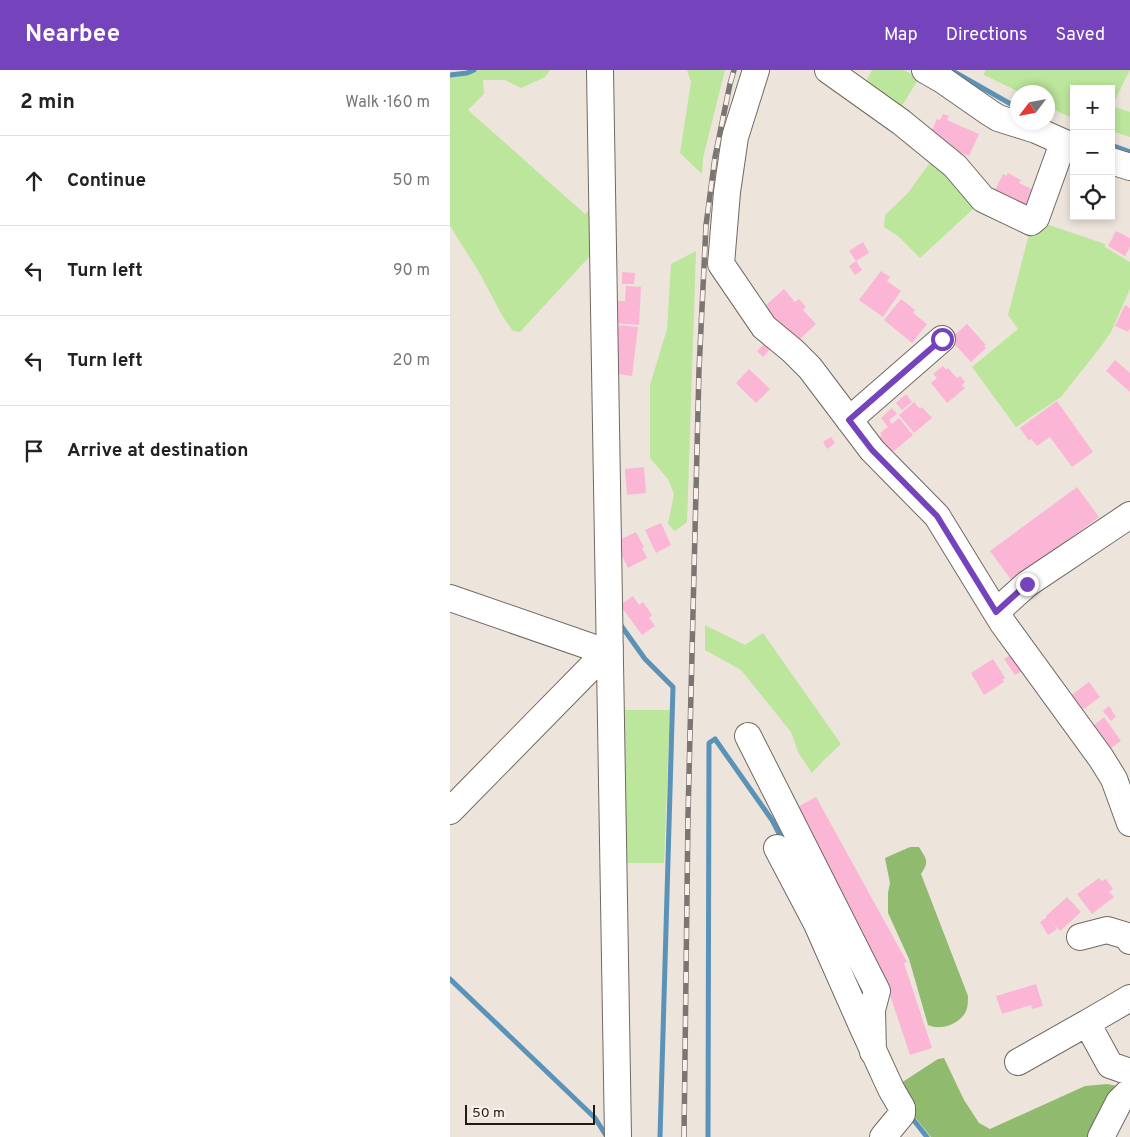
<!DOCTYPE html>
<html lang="en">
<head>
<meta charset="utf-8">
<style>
  body { margin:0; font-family:Overpass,sans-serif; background:#f6f6f6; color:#222 }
  .controls { position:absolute; right:15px; top:15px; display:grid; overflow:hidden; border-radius:0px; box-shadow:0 2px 8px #0003 }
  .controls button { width:45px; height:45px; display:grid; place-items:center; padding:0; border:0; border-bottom:1px solid #e0e0e0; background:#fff; color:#222; font:25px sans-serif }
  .compass { position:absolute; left:560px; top:15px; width:45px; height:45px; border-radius:50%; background:#fff; box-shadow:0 2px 8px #0003; rotate:238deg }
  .scale { position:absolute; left:15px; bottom:12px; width:130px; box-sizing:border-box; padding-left:5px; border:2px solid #1d1a18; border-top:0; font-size:14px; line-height:18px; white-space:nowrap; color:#1d1a18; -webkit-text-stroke:4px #fbf1ea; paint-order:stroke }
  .stop { position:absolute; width:15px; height:15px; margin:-11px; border:4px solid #7543bb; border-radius:50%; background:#fff }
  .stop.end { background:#7543bb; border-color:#fff; box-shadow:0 1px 5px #0008 }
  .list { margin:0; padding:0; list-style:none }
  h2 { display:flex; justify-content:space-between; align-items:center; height:65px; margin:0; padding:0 20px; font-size:21px }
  h2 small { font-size:16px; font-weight:400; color:#767676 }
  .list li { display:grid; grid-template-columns:32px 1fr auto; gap:15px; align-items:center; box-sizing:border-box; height:90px; padding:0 20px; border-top:1px solid #e0e0e0 }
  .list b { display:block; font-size:19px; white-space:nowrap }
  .list em { font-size:16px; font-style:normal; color:#767676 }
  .icon { flex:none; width:28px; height:28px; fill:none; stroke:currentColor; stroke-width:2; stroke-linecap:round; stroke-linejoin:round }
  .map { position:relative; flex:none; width:680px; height:1067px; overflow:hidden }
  header { display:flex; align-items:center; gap:30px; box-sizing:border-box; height:70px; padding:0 25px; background:#7543bb; color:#fff }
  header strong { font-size:24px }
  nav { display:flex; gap:28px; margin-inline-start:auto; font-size:18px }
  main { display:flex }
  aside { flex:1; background:#fff }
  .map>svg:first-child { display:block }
  .green { fill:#bce69b }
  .forest { fill:#90ba6e }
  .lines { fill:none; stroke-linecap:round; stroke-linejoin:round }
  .stream { stroke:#5b92b8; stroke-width:5 }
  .building { fill:#fcb6d5 }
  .minor-casing { stroke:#716963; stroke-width:28 }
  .minor { stroke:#fff; stroke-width:26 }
  .rail-casing { stroke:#7c7672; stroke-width:5.5 }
  .rail { stroke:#fbf1ea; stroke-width:4; stroke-dasharray:11; stroke-linecap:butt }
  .route { stroke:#7543bb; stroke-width:6 }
</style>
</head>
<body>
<header>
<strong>Nearbee</strong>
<nav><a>Map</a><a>Directions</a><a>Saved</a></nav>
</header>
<main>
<aside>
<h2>2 min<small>Walk · 160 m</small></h2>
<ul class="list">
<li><svg class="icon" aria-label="ahead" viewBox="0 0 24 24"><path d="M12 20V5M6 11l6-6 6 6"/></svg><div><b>Continue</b></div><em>50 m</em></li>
<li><svg class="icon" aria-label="left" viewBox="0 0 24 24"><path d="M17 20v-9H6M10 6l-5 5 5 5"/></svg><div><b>Turn left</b></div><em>90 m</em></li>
<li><svg class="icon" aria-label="left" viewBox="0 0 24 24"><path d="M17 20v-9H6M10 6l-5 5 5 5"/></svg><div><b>Turn left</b></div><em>20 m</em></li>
<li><svg class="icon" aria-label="arrive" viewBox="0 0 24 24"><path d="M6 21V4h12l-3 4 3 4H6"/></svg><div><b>Arrive at destination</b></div></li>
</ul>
</aside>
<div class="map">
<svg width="680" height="1067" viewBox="0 0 680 1067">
  <rect width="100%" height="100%" fill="#ede4dc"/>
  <!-- green -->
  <path class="green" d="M29,0H100L95,7L71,18L55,10H33L34,24L18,40L135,144L144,136L141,185L70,262L63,261L53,247L29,202L0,156V7L17,5Z
    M237,0H275L253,88L252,104L230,83L241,12Z
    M422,0H454L469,8L447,44L412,20Z
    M535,0H680L662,36L680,42V67L661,61V19H624V49L598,37V22H569L534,5Z
    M486,84L529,131L522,140L470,188L448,166L434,157L435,145L458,123Z
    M596,154L655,174V177L680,192V219L661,262L652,275L611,327L566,357L522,297L568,259L558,245L579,164Z
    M246,181L237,452L225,461L218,454L224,424L218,409L200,388V315L217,259L221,194Z
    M255,555L295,575L313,563L391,674L374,690L362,703L348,682L341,662L291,600L255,580Z
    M168,640H220L214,793H172Z"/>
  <!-- forest -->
  <path class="forest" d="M460,777H469C476,789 480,791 471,804L518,926C518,930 518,937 516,941C510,954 491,961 478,955L459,889L438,843V823L440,813L435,788Z
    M494,988L514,1030L529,1053L540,1059L635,1016L657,1014L673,1017L641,1067H481L464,1046L451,1013L488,989Z"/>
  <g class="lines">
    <!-- stream -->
    <path class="stream" d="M501,0L568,38
      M0,5L17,3L24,0
      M661,75L680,82
      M170,554L195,589L223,617L210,1067
      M0,909L145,1048L157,1067
      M461,1045L462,1048L477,1067
      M258,1067L259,673L265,669L322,750L333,771"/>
  </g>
  <!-- building -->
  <path class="building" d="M493,44L499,46L497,50L529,64L519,86L509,82L508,86L479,67L487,49L490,50Z
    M558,103L571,110L569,113L586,121L577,139L544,122L553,104L557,106Z
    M666,161L680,168V177L675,186L658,176Z
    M413,172L419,183L406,191L399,181Z
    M406,191L412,200L405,205L399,196Z
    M431,201L440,207L437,211L451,221L433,247L409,230Z
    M172,202L185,203L184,214H172Z
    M176,216L191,217L189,255L162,253V243H167L168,231H175Z
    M334,219L345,232L349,229L356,237L353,240L366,254L347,272L325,259L315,236Z
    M451,229L465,240L463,243L477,254L462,273L434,250Z
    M675,235L680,238V258L678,262L665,256Z
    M517,254L536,275L534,276L536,278L521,292L500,269Z
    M169,255L188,257L182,306L163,303L165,257H169Z
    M316,272L322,277L313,287L307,281Z
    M665,290L680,303V322L656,301Z
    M493,296L496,300L498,298L507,308L510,306L515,312L512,315L515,318L497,333L481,313L487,308L483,304Z
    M299,299L320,319L306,333L286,313Z
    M456,324L462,332L452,340L446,333Z
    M607,331L643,382L622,397L600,367L587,376L581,369L579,371L570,358Z
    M464,332L470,339L472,337L482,348L464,363L449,345Z
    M442,338L447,344L439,350L442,354L449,348L463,365L439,385L426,370L432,365L430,363L438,357L431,348Z
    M381,367L385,373L377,379L373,372Z
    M194,397L196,423L177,425L175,399Z
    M627,417L649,447L562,511L540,481Z
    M211,453L221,475L206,483L195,460Z
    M186,462L194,477L192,478L197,488L178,498L165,472Z
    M183,526L189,535L193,532L202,545L199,548L205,556L192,565L170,535Z
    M565,582L576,599L565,605L554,589Z
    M543,589L555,608L553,610L554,612L534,625L521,603Z
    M639,612L650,627L627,644L616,629Z
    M659,636L666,647L661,651L653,641Z
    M654,647L671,671L655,682L639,659Z
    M366,727L457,892L454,893L482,978L460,985L432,901L344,739Z
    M649,808L652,811L656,809L663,819L659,822L664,827L642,844L627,824Z
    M617,827L631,842L610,861L596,846Z
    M597,847L607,859L598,865L590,852Z
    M586,914L593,936L582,939L581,935L552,944L546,926Z"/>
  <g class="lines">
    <!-- minor casing -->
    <g class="minor-casing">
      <path id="minor" d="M150,0L168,1067
        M306,0L285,67L277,122L271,194L314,257L343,281L360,298L422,380L487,446L552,552L651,688L664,709L680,753
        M378,0L451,52L505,96L533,129L581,152L586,148L613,73
        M475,0L494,11L540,43L548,48L586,60L624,77
        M661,91L680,97
        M399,350L492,269
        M0,528L156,582
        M546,542L577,514L680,445
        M298,666L427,921L422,940L423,982
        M0,741L160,578
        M327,778L367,854L413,958L441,1019L452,1038V1044L433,1067
        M630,867L657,860L677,866L680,871
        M637,953L680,928
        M568,992L637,953L660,995L680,1002
        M651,1067L669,1032L680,1021"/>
    </g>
    <!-- minor -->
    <use href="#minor" class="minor"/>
    <!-- rail casing -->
    <g class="rail-casing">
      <path id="rail" d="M234,1067L238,745L249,300L256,155L265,87L280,14L284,0"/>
    </g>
    <!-- rail -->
    <use href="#rail" class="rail"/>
  </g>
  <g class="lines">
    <!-- route -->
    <path class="route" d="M492,269L399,350L422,380L487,446L546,542L577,514"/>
  </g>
</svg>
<div class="controls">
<button>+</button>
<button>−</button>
<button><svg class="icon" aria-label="locate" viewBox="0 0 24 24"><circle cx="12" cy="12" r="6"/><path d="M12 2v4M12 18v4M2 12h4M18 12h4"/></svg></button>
</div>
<svg class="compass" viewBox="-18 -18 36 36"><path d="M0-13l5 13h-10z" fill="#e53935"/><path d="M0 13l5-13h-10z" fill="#767676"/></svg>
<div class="scale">50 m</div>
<div class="stop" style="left:492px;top:269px"></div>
<div class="stop end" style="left:577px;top:514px"></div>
</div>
</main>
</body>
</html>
